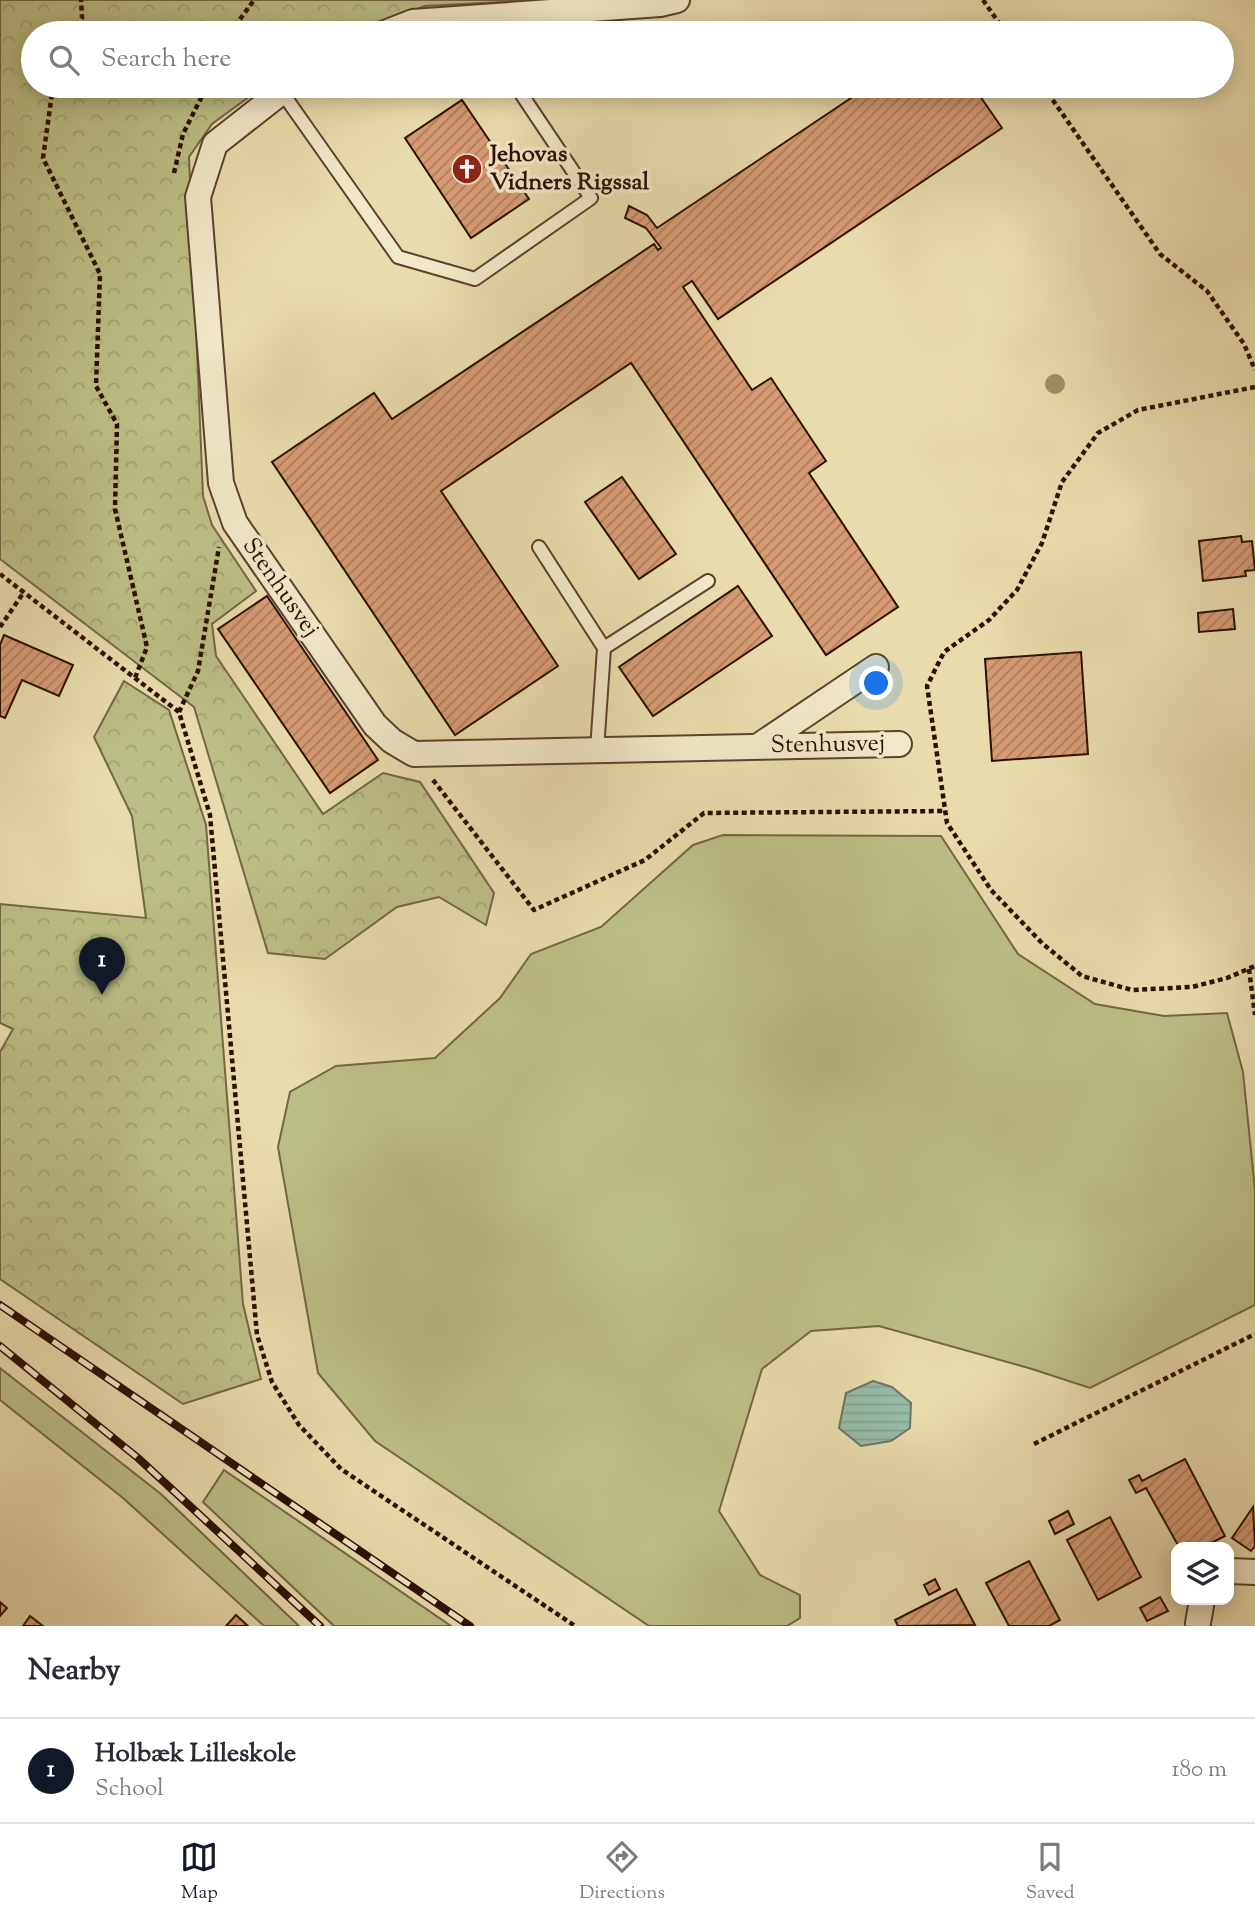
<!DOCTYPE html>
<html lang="en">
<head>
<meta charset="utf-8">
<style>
  body { margin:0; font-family:"Sorts Mill Goudy",serif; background:#f2f2f3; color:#2b2b33 }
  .controls { position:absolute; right:21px; bottom:21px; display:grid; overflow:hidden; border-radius:14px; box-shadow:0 4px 18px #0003 }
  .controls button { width:63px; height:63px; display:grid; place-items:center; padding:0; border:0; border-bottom:2px solid #e1e1e2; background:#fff; color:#2b2b33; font:35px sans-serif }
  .you { position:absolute; left:877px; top:684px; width:24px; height:24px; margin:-18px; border:5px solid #fff; border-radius:50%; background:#1a73e8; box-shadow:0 0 0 10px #1a73e833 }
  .badge { display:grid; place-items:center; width:46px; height:46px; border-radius:50%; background:#111827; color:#fff; font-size:23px; font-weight:700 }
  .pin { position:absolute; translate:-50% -58px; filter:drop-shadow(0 2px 4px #0008) }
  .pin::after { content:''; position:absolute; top:37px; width:24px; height:21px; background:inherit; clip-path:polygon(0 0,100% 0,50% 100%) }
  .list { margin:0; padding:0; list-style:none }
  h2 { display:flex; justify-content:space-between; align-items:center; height:91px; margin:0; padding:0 28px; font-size:30px }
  h2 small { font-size:23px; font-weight:400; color:#7c7c81 }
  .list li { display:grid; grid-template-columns:46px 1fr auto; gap:21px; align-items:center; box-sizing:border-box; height:105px; padding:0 28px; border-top:2px solid #e1e1e2 }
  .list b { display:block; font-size:26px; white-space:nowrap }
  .list p { margin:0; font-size:23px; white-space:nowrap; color:#7c7c81 }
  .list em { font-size:23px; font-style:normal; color:#7c7c81 }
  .icon { flex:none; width:38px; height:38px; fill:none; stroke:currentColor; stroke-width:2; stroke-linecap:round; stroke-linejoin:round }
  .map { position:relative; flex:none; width:1255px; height:1626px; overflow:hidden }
  .search { position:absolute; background:#fff; box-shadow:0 4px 18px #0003; left:21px; right:21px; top:21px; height:77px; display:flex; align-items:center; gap:18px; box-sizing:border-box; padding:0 24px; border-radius:38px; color:#7c7c81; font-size:26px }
  .sheet { height:196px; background:#fff }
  nav { display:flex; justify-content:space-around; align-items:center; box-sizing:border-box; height:98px; border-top:2px solid #e1e1e2; background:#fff; font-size:19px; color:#7c7c81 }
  nav a { display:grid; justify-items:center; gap:4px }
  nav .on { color:#111827 }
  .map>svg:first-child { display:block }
  .green { fill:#bcbf85; stroke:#746744; stroke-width:2 }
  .forest { fill:url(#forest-crowns); stroke:#746744; stroke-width:2 }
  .water { fill:url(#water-rules); stroke:#6c7766; stroke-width:2 }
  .building { fill:url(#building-hatch); stroke:#2b0f03; stroke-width:2 }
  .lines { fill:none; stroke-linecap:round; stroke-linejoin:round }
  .service-casing { stroke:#5a422d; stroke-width:16 }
  .minor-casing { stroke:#5a422d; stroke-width:28 }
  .path { stroke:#2b0f03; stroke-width:4.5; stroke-dasharray:5 3.5; stroke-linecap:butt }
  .service { stroke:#f1e8c9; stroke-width:12 }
  .minor { stroke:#f1e8c9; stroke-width:24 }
  .rail-casing { stroke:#2b0f03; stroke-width:8 }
  .rail { stroke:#f1e8c9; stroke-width:5; stroke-dasharray:16; stroke-linecap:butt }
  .tree { fill:#9d8d68 }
  .labels { text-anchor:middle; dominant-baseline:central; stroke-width:7; stroke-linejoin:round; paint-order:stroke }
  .poi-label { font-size:24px; font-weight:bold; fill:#2b0f03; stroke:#f1e8c9; text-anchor:start }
  .street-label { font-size:24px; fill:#2b0f03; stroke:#f1e8c9 }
</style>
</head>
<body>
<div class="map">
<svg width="1255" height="1626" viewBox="0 0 1255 1626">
  <defs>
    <pattern id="forest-crowns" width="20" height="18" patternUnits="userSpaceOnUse" patternTransform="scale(1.75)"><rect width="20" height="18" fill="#bcbf85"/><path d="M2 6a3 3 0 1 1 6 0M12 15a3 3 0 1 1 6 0" fill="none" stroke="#a2a371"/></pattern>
    <pattern id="water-rules" width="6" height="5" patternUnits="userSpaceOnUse" patternTransform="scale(1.75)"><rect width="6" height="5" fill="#97bca8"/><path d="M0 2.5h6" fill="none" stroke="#82a08f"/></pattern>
    <pattern id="building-hatch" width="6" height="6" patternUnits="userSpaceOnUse" patternTransform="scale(1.75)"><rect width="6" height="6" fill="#d79b73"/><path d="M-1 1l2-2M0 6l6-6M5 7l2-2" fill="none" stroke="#af7d5c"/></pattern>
  </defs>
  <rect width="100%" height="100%" fill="#e9dcac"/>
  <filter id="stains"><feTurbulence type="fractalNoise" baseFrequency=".00286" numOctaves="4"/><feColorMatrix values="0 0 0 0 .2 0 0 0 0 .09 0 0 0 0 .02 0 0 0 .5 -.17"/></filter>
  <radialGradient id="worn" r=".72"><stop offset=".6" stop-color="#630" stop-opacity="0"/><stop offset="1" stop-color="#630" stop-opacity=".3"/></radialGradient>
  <!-- green -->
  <path class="green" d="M723,835L941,836L1018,954L1095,1004L1164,1016L1227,1013L1243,1072L1255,1190V1305L1090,1388L1032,1369L879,1326L811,1331L762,1369L719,1511L760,1575L800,1595V1618L787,1626H649L375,1441L318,1373L278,1147L290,1092L336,1066L435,1058L500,998L531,954L601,927L693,845Z
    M0,1368L161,1494L299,1626H264L123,1498L0,1400Z
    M224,1470L451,1626H334L203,1502Z"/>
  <!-- forest -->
  <path class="forest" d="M0,0H536L425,6L353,33H33V86H264L212,124L189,157L203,496L212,525L256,591L212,624L216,656L323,814L383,773L420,782L494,893L486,925L439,897L397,907L325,959L268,953L194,707L0,559Z
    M124,681L169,710L206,825L243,1304L261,1379L183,1404L0,1279V1052L13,1029L0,1023V904L146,918L132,816L94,737Z"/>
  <!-- water -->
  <path class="water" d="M873,1381L892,1387L911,1403L910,1428L891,1441L861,1446L839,1428L846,1393Z"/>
  <!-- building -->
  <path class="building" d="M869,86H973L1002,128L718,319L692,281L683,287L752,390L771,378L826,461L809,473L898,607L826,655L631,363L441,491L558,666L455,735L272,462L374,393L392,419L654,244L658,250L661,248L646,228L625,218L629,206L647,215L657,228Z
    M462,100L529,199L471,238L405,138Z
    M622,477L676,554L639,579L585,502Z
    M1241,536L1242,542L1252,541L1255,570L1245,571L1246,576L1203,581L1199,541Z
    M738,586L772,636L653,716L619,667Z
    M267,596L378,760L330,793L218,629Z
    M1233,609L1235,629L1199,632L1198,613Z
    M4,635L73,665L59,696L22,680L5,718L0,716V645Z
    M1081,652L1088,754L992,761L985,659Z
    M1185,1459L1225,1536L1203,1547H1179L1146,1488L1136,1493L1129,1480L1139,1475L1142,1481Z
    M1253,1507L1255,1546L1251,1551L1232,1538Z
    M1068,1511L1074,1524L1055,1534L1049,1521Z
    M1110,1517L1141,1577L1098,1600L1067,1540Z
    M1029,1561L1060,1620L1049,1626H1009L986,1583Z
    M935,1579L940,1589L929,1595L924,1585Z
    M956,1589L975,1625L898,1626L895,1620Z
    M1160,1597L1168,1611L1147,1621L1140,1608Z
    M0,1602L7,1608L0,1616Z
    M236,1615L248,1626H226Z
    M30,1616L43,1626H23Z"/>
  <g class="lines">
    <!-- service casing -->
    <g class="service-casing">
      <path id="service" d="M281,91L398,257L475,279L591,198L516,86
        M539,547L604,648L708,581
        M597,750L604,648"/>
    </g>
    <!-- minor casing -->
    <g class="minor-casing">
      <path id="minor" d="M385,33L413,22L660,4L677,0
        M289,86L215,144L198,197L221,483L235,523L375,725L392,741L414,754L899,744
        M757,747L876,667
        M1229,1571L1255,1572
        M1198,1623L1202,1600"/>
    </g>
    <!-- path -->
    <path class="path" d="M983,0L1006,33
      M72,33L82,18L81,0
      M230,33L254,0
      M53,86L43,158L100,274L96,386L117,424L115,509L147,647L135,678
      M1043,86L1160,254L1207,291L1244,344L1255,370
      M174,173L183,134L207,86
      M1255,387L1138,410L1098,433L1062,482L1042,543L1017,590L989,620L944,652L927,686L947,823L991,890L1043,944L1082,976L1132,990L1192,987L1227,978L1255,966
      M0,574L179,712L210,815L257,1335L272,1382L299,1425L341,1469L575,1626
      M0,627L24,592
      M179,712L198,671L219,547
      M433,780L534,910L645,860L704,813L945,811
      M1249,969L1255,1015
      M1034,1444L1255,1334"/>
    <!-- service -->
    <use href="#service" class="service"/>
    <!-- minor -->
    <use href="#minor" class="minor"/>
    <!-- rail casing -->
    <g class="rail-casing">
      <path id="rail" d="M0,1305L470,1626
        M0,1346L138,1458L320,1626"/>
    </g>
    <!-- rail -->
    <use href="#rail" class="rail"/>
  </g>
  <!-- trees -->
  <circle class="tree" cx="1055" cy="384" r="10"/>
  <!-- icons -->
  <defs>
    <g id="church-disc" transform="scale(1.575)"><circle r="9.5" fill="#8f2418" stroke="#f1e8c9"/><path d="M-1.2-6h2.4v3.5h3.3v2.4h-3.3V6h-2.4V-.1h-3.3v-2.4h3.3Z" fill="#fff"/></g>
  </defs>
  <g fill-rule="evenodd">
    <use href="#church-disc" x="467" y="169"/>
  </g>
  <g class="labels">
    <!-- poi labels -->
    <g class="poi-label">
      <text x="490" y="155">Jehovas<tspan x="490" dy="28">Vidners Rigssal</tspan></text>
    </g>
    <!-- street labels -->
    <g class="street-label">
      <text transform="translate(280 588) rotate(55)">Stenhusvej</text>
      <text transform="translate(828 745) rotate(-1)">Stenhusvej</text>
    </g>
  </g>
  <rect width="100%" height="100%" filter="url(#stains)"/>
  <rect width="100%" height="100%" fill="url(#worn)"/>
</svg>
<div class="controls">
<button><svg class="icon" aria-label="layers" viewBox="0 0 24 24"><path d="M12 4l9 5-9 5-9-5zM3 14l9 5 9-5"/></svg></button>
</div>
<div class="you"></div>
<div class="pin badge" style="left:102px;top:995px">1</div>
<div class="search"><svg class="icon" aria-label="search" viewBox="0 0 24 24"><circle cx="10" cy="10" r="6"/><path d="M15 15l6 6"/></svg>Search here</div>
</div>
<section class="sheet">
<h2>Nearby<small></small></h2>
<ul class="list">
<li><span class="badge">1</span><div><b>Holbæk Lilleskole</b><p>School</p></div><em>180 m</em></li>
</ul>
</section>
<nav>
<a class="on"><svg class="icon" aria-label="map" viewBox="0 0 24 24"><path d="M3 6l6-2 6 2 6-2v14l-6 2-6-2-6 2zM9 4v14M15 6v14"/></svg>Map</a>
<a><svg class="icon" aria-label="directions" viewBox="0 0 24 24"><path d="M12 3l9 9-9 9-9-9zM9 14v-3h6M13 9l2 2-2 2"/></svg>Directions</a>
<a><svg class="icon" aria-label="saved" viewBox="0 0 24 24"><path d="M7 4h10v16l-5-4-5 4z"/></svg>Saved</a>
</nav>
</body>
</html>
